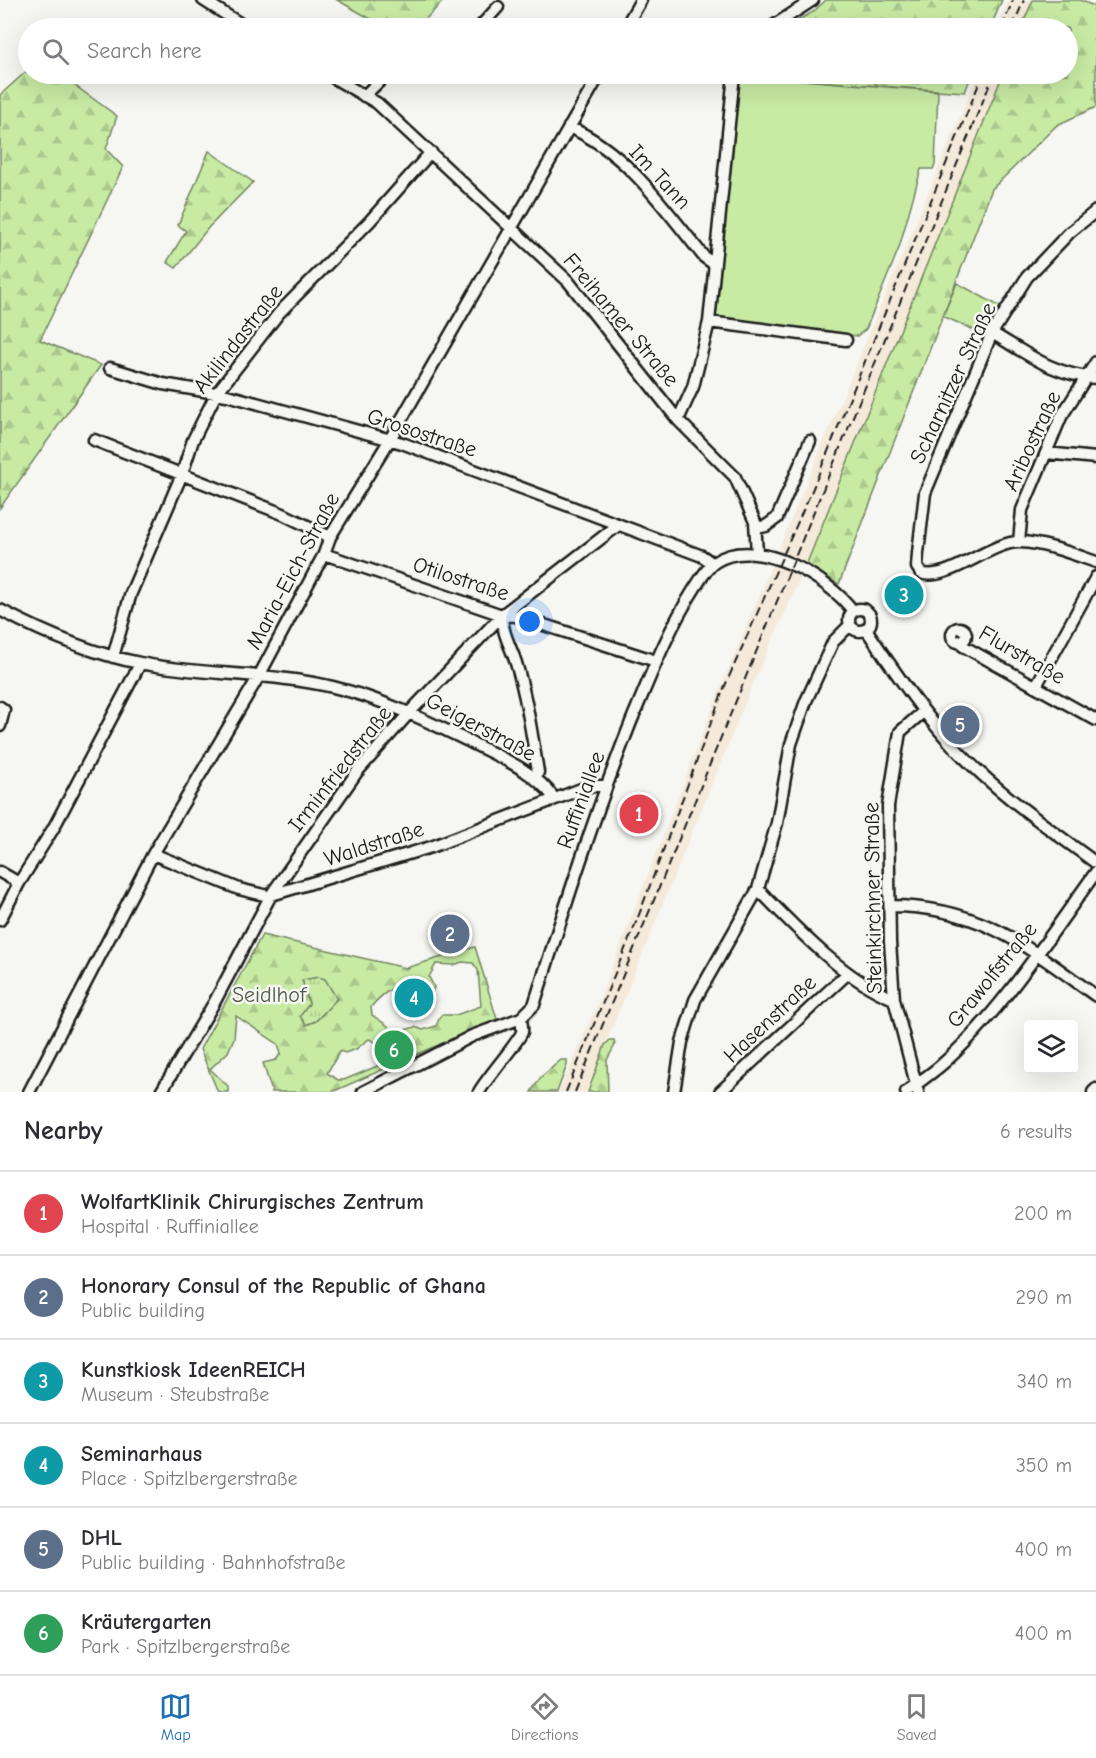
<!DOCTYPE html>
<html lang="en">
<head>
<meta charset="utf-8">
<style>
  body { margin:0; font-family:"Comic Neue",sans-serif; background:#f2f2f3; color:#2b2b33 }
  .controls { position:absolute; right:18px; bottom:18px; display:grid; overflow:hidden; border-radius:6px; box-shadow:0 6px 24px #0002 }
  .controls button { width:54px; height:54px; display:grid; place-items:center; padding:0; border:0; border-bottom:2px solid #e1e1e2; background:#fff; color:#2b2b33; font:30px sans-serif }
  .you { position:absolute; left:530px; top:622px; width:21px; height:21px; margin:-15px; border:4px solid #fff; border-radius:50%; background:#1a73e8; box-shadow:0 0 0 9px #1a73e833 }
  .badge { display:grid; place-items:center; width:39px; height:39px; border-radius:50%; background:#1f6fb2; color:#fff; font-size:20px; font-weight:700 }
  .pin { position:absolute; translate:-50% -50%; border:3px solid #fff; box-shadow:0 2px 6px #0006 }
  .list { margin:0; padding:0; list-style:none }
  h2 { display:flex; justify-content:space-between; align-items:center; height:78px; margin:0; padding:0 24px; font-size:26px }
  h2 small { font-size:20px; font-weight:400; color:#7c7c81 }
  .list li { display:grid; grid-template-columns:39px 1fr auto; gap:18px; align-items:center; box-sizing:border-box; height:84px; padding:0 24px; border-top:2px solid #e1e1e2 }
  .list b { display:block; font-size:22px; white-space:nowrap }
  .list p { margin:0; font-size:20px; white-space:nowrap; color:#7c7c81 }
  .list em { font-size:20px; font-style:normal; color:#7c7c81 }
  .icon { flex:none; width:33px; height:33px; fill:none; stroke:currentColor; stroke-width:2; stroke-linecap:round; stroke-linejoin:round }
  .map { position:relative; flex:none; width:1096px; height:1092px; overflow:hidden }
  .search { position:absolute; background:#fff; box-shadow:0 6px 24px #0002; left:18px; right:18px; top:18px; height:66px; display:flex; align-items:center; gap:15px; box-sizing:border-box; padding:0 21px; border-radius:33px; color:#7c7c81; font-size:22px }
  .sheet { height:582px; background:#fff }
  nav { display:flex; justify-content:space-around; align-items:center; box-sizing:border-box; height:84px; border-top:2px solid #e1e1e2; background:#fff; font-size:16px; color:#7c7c81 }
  nav a { display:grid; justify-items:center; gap:3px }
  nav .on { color:#1f6fb2 }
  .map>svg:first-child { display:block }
  .built { fill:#f5eada }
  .grass { fill:url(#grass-tufts); stroke:#728460; stroke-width:1.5 }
  .forest { fill:url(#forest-firs); stroke:#728460; stroke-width:1.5; fill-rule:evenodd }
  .green { fill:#c8eba4; stroke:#728460; stroke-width:1.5 }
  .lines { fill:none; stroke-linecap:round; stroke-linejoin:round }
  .minor-casing { stroke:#1c1c1c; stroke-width:15 }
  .minor { stroke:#f6f6f2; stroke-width:10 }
  .rail { stroke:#1c1c1c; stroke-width:2; stroke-dasharray:9 4.5; stroke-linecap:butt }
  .labels { text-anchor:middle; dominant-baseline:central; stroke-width:5; stroke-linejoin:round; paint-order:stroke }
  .street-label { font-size:22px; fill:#1c1c1c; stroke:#f6f6f2 }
  .park-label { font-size:22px; fill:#505a45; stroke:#f6f6f2 }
</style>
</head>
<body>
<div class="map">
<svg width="1096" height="1092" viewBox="0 0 1096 1092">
  <defs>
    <pattern id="grass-tufts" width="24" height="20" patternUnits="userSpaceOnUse" patternTransform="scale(1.5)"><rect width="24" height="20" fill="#c8eba4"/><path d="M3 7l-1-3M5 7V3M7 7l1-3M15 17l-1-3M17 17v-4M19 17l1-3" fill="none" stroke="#abc98d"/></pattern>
    <pattern id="forest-firs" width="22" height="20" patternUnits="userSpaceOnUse" patternTransform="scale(1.5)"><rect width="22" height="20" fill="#c8eba4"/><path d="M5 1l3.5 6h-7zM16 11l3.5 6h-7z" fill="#abc98d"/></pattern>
  </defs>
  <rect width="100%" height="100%" fill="#f6f6f2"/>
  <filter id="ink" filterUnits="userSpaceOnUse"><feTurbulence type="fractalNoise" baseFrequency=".0167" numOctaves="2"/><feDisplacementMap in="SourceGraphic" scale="12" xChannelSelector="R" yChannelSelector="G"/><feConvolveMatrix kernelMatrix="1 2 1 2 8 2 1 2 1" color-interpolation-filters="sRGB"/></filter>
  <g filter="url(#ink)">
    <!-- built -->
    <path class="built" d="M1009,0H1033L1021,28H997Z
      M978,74H1003L805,568L752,686L586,1092H559L600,998L718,694Z"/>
    <!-- grass -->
    <path class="grass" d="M739,74H862L879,86L739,75Z
      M318,977L325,978L337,999L316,1021L305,1025L300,1016L309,1003L302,980Z"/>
    <!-- forest -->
    <path class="forest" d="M337,0H444L417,28H387Z
      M826,0H1002L990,28H784L813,12Z
      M1033,0H1080L1096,7V107L1057,125L992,189L839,584L805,568L1003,74H1068V28H1021Z
      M28,70V74H59L117,116L106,149L123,167L40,340L101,365L0,508V95Z
      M862,74H972L965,92L879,86Z
      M209,151L253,182L209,227L176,268L167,262L186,231L178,225Z
      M262,935L406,968L475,947L497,1019L332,1092H272L263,1063L276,1060L281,1053L278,1044L236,1016L234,1038L228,1052L210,1069L228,1086V1092H218L200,1049ZM462,962L473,963L478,970L481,1006L456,1015H441L436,1026L423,1030L415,1027L391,1034L388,1026L372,1015L371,1007C381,994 399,982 415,981L421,994L420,1009L426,1007L434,987L429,977L436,964L454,965ZM318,977L325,979L337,999L316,1021L306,1025L300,1016L309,1004L302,980ZM369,1039L381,1045L387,1062L344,1080H338L327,1073L340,1051L345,1053L356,1049Z
      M610,1040H614L615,1045L607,1060L608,1092H588L605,1045Z
      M561,1060H567V1065L557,1092H531L541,1077Z"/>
    <!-- green -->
    <path class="green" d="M739,75L938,91L935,165L933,169H921L899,248L866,329L857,336L717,319L715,316Z
      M957,283L1001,307L987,336L943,316Z"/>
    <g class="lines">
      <!-- minor casing -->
      <g class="minor-casing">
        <path id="minor" d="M203,0L247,28
          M479,28L498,7
          M625,28L641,0
          M770,28L813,0
          M327,74L377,103L568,281L678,420L735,477L755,522L757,553
          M364,96L387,74
          M569,127C627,152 665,209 704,257L714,264
          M1096,211L1070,232L1027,277L992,333L925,493L918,553L917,567L921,573C947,583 991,541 1020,542C1045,543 1073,554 1096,562
          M709,322L846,340
          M992,333C1028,354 1053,375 1096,378
          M110,368L163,384L227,395L402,443L702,556L712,563
          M678,420L693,387L709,322L734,74
          M94,440L283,514L330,537
          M1046,453L1096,458
          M756,528L766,526L777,518L810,441
          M1019,542L1022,510L1061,417L1096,362
          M324,554L502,615L516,616L656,661
          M849 620a11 11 0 1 1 22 0a11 11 0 1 1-22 0Z
          M0,610C42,632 92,654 140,663C203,676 270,672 333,687C383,699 427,721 472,743C500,757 536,772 554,798
          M502,615C502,633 511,647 516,663C527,699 532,736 538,772L536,779
          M952 635a7 7 0 1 1 14 0a7 7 0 1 1-14 0Z
          M866,629C893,669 921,711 954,747C995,791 1047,827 1096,863
          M961,641L963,646L1096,720
          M113,657L131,593L182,474L193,440L216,394L279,313L369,222L431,152
          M1036,686L1096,577
          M0,707L4,710L0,726
          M153,854L239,889L268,896L431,847L589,786H606
          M0,872L19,883
          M758,889C795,927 844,980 894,999
          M890,906C980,906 1026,946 1096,996
          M0,920L19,883L53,829L140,664
          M29,1092L153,854L259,676L324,554L330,537L389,441L600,74
          M161,1092L214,1003L271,895L357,772L410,712L502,615L617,526
          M363,1092L472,1036L521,1018
          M479,1092C486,1079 520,1040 522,1032C523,1028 521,1022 521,1018L534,1005C564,910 594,815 631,722C650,677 667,632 693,591C699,582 706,568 715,562C756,535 828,577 853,611
          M674,1092L682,1042L695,1000L758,889L777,823L791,744L806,701L833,642L850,625
          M720,1092L847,974
          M906,1092C916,1084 928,1076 939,1067C997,1018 1051,934 1096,872
          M918,1092L894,999L890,942L888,806L900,732L924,711
          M1093,1092L1096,1089"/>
      </g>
      <!-- minor -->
      <use href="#minor" class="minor"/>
      <!-- rail -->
      <path class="rail" d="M1002,28L1013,0
        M1012,28L1024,0
        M566,1092L637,920L724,688L813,488L983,74
        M575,1092L994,74"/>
    </g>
  </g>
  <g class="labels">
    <!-- street labels -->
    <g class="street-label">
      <text transform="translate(660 177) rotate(47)">Im Tann</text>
      <text transform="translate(621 320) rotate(50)">Freihamer Straße</text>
      <text transform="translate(238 339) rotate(-52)">Akilindastraße</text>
      <text transform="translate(953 383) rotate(-65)">Scharnitzer Straße</text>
      <text transform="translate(422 433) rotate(18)">Grosostraße</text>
      <text transform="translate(1032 441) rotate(-65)">Aribostraße</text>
      <text transform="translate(293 571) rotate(-62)">Maria-Eich-Straße</text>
      <text transform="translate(461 579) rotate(18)">Otilostraße</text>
      <text transform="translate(1022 655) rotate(30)">Flurstraße</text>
      <text transform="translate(481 727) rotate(28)">Geigerstraße</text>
      <text transform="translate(340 769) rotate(-52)">Irminfriedstraße</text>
      <text transform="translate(581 800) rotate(-70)">Ruffiniallee</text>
      <text transform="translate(374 844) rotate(-18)">Waldstraße</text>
      <text transform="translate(873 898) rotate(-91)">Steinkirchner Straße</text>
      <text transform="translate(992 975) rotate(-51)">Grawolfstraße</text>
      <text transform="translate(770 1019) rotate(-43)">Hasenstraße</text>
    </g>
    <!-- park labels -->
    <g class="park-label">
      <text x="269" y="995">Seidlhof</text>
    </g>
  </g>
</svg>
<div class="controls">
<button><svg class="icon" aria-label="layers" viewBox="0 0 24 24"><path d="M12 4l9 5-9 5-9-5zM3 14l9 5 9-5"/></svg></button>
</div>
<div class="you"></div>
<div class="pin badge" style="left:639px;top:814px;background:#e0444e">1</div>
<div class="pin badge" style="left:450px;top:934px;background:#5c6f8a">2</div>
<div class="pin badge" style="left:904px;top:595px;background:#0f9aa8">3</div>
<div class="pin badge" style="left:414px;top:998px;background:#0f9aa8">4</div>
<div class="pin badge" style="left:960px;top:725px;background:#5c6f8a">5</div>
<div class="pin badge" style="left:394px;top:1050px;background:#2e9e5b">6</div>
<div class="search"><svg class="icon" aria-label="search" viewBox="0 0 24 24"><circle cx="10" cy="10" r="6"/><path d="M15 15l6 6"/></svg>Search here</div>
</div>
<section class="sheet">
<h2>Nearby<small>6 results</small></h2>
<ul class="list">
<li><span class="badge" style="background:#e0444e">1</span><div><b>WolfartKlinik Chirurgisches Zentrum</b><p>Hospital · Ruffiniallee</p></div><em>200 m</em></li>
<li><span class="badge" style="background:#5c6f8a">2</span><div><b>Honorary Consul of the Republic of Ghana</b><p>Public building</p></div><em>290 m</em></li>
<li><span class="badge" style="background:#0f9aa8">3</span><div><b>Kunstkiosk IdeenREICH</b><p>Museum · Steubstraße</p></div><em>340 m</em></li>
<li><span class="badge" style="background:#0f9aa8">4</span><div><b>Seminarhaus</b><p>Place · Spitzlbergerstraße</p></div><em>350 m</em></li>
<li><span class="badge" style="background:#5c6f8a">5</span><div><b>DHL</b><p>Public building · Bahnhofstraße</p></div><em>400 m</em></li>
<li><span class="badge" style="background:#2e9e5b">6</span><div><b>Kräutergarten</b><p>Park · Spitzlbergerstraße</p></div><em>400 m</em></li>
</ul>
</section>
<nav>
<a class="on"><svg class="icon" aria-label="map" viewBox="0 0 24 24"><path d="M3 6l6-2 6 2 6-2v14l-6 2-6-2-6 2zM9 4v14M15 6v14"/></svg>Map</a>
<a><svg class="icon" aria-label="directions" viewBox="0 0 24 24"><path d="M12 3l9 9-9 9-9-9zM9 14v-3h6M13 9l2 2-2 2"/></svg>Directions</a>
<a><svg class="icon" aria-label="saved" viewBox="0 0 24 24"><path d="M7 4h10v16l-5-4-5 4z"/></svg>Saved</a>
</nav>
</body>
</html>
